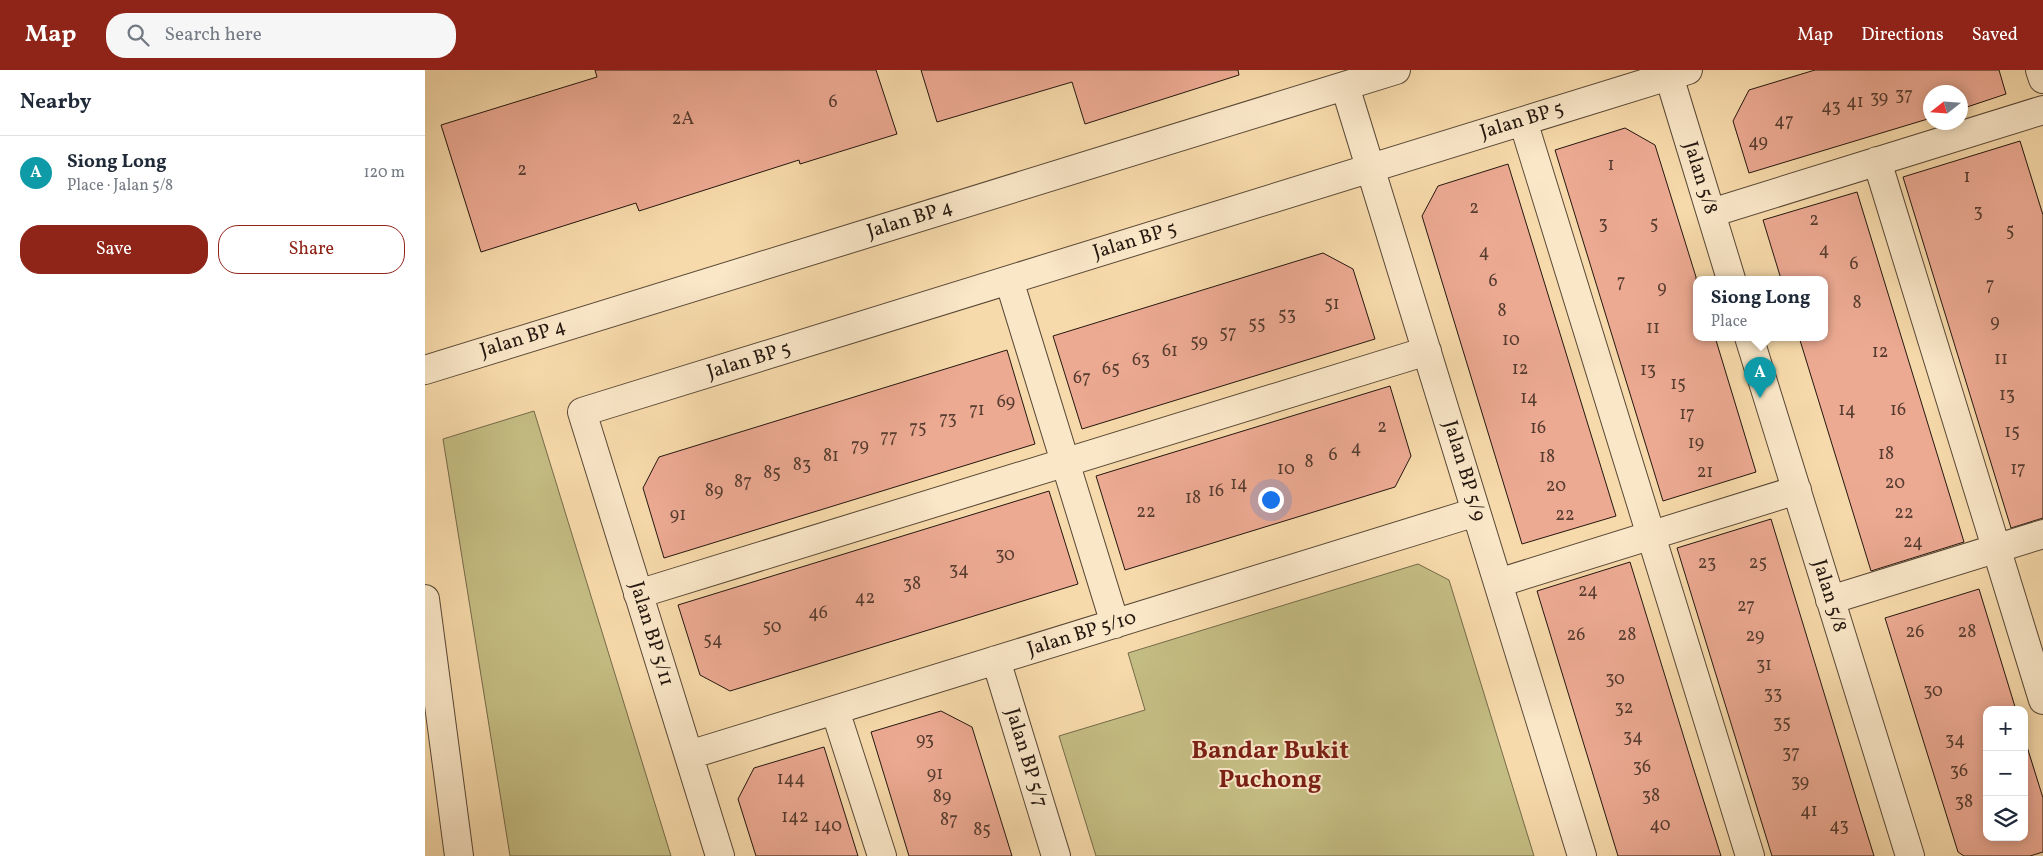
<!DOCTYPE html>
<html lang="en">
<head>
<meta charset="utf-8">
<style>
  body { margin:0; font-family:Vollkorn,serif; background:#f6f6f7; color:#1f2937 }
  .controls { position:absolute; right:15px; bottom:15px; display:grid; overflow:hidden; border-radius:10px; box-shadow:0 2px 12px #0003 }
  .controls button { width:45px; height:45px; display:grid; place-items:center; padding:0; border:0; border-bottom:1px solid #e0e1e3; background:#fff; color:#1f2937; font:25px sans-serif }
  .compass { position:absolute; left:1498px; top:15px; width:45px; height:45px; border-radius:50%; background:#fff; box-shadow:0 2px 12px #0003; rotate:253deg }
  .you { position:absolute; left:845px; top:429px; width:18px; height:18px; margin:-12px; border:4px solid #fff; border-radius:50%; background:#1a73e8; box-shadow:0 0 0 8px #1a73e833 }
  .badge { display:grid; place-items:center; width:32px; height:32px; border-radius:50%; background:#8f2418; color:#fff; font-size:16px; font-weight:700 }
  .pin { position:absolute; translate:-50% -41px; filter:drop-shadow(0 1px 2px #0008) }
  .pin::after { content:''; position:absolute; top:26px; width:18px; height:15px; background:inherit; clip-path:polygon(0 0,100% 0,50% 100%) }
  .popup { position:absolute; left:1268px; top:206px; width:135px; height:65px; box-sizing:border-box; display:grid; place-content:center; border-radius:10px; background:#fff; filter:drop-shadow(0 1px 4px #0005); font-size:16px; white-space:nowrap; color:#747a83 }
  .popup b { font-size:19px; color:#1f2937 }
  .popup::after { content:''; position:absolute; left:50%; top:100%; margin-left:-10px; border:10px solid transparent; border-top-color:#fff }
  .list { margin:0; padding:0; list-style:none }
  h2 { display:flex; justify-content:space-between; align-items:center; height:65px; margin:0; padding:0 20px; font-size:21px }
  h2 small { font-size:16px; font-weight:400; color:#747a83 }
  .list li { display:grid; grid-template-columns:32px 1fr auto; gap:15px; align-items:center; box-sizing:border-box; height:75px; padding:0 20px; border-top:1px solid #e0e1e3 }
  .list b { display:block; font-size:19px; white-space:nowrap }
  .list p { margin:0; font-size:16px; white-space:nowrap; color:#747a83 }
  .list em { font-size:16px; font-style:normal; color:#747a83 }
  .actions { display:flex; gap:10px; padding:15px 20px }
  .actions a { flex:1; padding:11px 0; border:1px solid #8f2418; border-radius:20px; text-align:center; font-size:18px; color:#8f2418 }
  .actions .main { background:#8f2418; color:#fff }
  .icon { flex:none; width:28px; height:28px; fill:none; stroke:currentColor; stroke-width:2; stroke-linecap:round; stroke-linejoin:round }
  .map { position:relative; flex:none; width:1618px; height:786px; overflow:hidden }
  header { display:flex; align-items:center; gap:30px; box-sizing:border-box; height:70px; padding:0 25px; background:#8f2418; color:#fff }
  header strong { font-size:24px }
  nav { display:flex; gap:28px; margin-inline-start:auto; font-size:18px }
  .search { width:350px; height:45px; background:#f6f6f7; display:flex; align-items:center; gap:12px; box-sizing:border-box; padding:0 18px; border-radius:20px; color:#747a83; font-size:19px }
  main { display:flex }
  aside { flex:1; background:#fff }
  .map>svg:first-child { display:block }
  .green { fill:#c4bd83; stroke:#746a49 }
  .building { fill:#edaa93; stroke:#24170f }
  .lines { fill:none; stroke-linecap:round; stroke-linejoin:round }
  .minor-casing { stroke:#594836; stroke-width:30 }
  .minor { stroke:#fae7c8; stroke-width:28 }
  .labels { text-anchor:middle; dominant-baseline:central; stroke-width:4; stroke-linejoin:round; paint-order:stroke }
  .number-label { font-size:18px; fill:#563c30 }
  .street-label { font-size:20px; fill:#24170f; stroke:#fae7c8 }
  .district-label { font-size:25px; font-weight:bold; fill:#7a1f14; stroke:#fae7c8 }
</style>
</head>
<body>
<header>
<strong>Map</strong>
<div class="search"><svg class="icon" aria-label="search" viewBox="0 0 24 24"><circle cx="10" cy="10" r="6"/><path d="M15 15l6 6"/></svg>Search here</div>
<nav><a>Map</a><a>Directions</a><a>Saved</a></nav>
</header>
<main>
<aside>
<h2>Nearby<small></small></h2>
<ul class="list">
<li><span class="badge" style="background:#0f9aa8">A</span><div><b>Siong Long</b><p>Place · Jalan 5/8</p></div><em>120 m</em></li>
</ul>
<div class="actions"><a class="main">Save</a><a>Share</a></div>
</aside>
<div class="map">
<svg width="1618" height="786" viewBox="0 0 1618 786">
  <rect width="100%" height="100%" fill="#f7daab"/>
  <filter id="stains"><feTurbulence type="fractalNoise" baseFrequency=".004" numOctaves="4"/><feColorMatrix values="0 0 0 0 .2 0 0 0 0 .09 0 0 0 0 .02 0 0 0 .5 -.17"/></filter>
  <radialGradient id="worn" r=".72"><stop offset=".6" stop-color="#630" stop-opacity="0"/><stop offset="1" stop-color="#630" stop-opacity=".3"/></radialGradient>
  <!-- green -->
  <path class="green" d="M109,341L246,786H85L18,369Z
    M993,494L1024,510L1109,786H671L634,666L720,640L703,583Z"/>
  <!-- building -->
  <path class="building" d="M170,0H451L472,64L375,94L374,90L214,141L211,133L56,182L16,55L172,7Z
    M496,0H813L814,5L660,54L647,12L512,52Z
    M1390,0H1574L1581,24L1536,39V22H1506V48L1324,103L1308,51L1324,20Z
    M1200,58L1230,75L1271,207V267H1290L1331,402L1238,431L1130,80Z
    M1595,71L1618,145V448L1586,458L1478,107Z
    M1083,94L1191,446L1097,474L997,146L1013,116Z
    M1432,122L1539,472L1446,501L1374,267H1399V209H1356L1338,150Z
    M898,183L928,199L950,269L657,359L628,266Z
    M582,280L610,374L239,488L218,418L234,387Z
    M965,316L986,386L970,417L700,500L671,406Z
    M624,421L653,514L305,621L275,605L253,535Z
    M1346,449L1435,741L1449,786H1347L1288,595L1252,478Z
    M1205,492L1268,697L1296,786H1193L1130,580L1112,521Z
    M1554,519L1591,640H1562V767H1599V667L1618,728V782L1605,786H1539L1533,782L1460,548Z
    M516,641L547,657L587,786H484L446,662Z
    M399,677L433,786H331L313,729L329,698Z"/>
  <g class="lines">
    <!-- minor casing -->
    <g class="minor-casing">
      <path id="minor" d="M1615,0L1618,9
        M1244,6L1306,209
        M920,16L1157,786
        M1098,51L1325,786
        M1452,91L1618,630
        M1286,143L1618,40
        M584,210L690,554
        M1324,267L1485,786
        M0,300L971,0
        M1073,513L1372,420
        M213,524L1002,281
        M0,529L34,786
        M1405,530L1618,464
        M571,590L631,786
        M410,640L457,786
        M264,685L1051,442
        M295,786L157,342L1263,0"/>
    </g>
    <!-- minor -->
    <use href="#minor" class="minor"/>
  </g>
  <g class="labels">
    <!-- number labels -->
    <g class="number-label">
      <text x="1479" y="25">37</text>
      <text x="1454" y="28">39</text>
      <text x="408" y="32">6</text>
      <text x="1430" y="32">41</text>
      <text x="1406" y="37">43</text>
      <text x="258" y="49">2A</text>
      <text x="1359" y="51">47</text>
      <text x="1333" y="72">49</text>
      <text x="1186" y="95">1</text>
      <text x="97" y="100">2</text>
      <text x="1542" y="107">1</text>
      <text x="1049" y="138">2</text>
      <text x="1553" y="142">3</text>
      <text x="1389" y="150">2</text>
      <text x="1178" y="154">3</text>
      <text x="1229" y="154">5</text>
      <text x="1585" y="161">5</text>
      <text x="1399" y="180">4</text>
      <text x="1059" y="182">4</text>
      <text x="1429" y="194">6</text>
      <text x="1068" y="211">6</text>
      <text x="1196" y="212">7</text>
      <text x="1565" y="215">7</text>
      <text x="1237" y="218">9</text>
      <text x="1432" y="233">8</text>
      <text x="907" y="234">51</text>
      <text x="1077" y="241">8</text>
      <text x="862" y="245">53</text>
      <text x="1570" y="252">9</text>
      <text x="832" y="254">55</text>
      <text x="1228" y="258">11</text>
      <text x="803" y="263">57</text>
      <text x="1086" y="270">10</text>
      <text x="774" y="272">59</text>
      <text x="745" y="281">61</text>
      <text x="1455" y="282">12</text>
      <text x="1576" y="289">11</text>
      <text x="716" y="290">63</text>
      <text x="686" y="299">65</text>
      <text x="1095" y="299">12</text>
      <text x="1223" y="300">13</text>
      <text x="657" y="308">67</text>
      <text x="1253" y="314">15</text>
      <text x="1582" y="325">13</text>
      <text x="1104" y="328">14</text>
      <text x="581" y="332">69</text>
      <text x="552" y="340">71</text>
      <text x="1422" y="340">14</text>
      <text x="1473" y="340">16</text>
      <text x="1262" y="344">17</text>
      <text x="523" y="349">73</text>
      <text x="957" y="357">2</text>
      <text x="493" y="358">75</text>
      <text x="1113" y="358">16</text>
      <text x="1587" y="362">15</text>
      <text x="464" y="367">77</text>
      <text x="1271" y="373">19</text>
      <text x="435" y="376">79</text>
      <text x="931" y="378">4</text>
      <text x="1461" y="384">18</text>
      <text x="908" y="385">6</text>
      <text x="406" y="386">81</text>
      <text x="1122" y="387">18</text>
      <text x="884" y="392">8</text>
      <text x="377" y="395">83</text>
      <text x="861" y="399">10</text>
      <text x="1593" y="399">17</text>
      <text x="1280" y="402">21</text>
      <text x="347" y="403">85</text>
      <text x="318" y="412">87</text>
      <text x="1470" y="413">20</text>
      <text x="814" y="414">14</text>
      <text x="1131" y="416">20</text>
      <text x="289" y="421">89</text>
      <text x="791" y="421">16</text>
      <text x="768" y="428">18</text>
      <text x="721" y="442">22</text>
      <text x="1479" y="443">22</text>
      <text x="253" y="445">91</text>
      <text x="1140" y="445">22</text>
      <text x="1488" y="472">24</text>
      <text x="580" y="485">30</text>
      <text x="1282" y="493">23</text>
      <text x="1333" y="493">25</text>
      <text x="534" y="500">34</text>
      <text x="487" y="514">38</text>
      <text x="1163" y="521">24</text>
      <text x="440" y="528">42</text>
      <text x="1321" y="536">27</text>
      <text x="393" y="543">46</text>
      <text x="347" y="557">50</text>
      <text x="1490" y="562">26</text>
      <text x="1542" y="562">28</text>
      <text x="1151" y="565">26</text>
      <text x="1202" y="565">28</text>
      <text x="1330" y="566">29</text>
      <text x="288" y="570">54</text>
      <text x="1339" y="595">31</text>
      <text x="1190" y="609">30</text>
      <text x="1508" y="621">30</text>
      <text x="1348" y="624">33</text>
      <text x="1199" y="638">32</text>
      <text x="1357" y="653">35</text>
      <text x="1208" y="667">34</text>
      <text x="500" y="670">93</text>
      <text x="1530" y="670">34</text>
      <text x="1366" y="683">37</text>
      <text x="1217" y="697">36</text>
      <text x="1534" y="701">36</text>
      <text x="510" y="704">91</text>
      <text x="366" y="709">144</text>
      <text x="1375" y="712">39</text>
      <text x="1226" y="726">38</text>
      <text x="517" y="727">89</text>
      <text x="1539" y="732">38</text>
      <text x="1384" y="741">41</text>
      <text x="370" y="747">142</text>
      <text x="524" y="750">87</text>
      <text x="1235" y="755">40</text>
      <text x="403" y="756">140</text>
      <text x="1414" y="756">43</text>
      <text x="557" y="760">85</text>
    </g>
    <!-- street labels -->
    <g class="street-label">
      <text transform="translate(1097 51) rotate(-17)">Jalan BP 5</text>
      <text transform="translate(1275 108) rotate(73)">Jalan 5/8</text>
      <text transform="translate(485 150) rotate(-17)">Jalan BP 4</text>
      <text transform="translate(710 171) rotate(-17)">Jalan BP 5</text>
      <text transform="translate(98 269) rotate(-17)">Jalan BP 4</text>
      <text transform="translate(324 291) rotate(-17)">Jalan BP 5</text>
      <text transform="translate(1039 401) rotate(73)">Jalan BP 5/9</text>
      <text transform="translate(1404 526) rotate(73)">Jalan 5/8</text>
      <text transform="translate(226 564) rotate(73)">Jalan BP 5/11</text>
      <text transform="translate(657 564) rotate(-17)">Jalan BP 5/10</text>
      <text transform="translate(601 688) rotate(73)">Jalan BP 5/7</text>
    </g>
    <!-- district labels -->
    <g class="district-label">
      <text x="845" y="681">Bandar Bukit<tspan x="845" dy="29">Puchong</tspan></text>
    </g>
  </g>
  <rect width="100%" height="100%" filter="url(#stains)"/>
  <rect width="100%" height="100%" fill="url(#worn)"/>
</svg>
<div class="controls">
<button>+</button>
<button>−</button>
<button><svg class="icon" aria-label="layers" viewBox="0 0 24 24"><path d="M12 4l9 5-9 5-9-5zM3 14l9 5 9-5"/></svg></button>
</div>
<svg class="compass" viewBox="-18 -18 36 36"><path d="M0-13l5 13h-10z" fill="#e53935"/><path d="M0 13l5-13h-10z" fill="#747a83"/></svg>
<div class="you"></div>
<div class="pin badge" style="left:1335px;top:328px;background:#0f9aa8">A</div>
<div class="popup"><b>Siong Long</b>Place</div>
</div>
</main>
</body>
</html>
